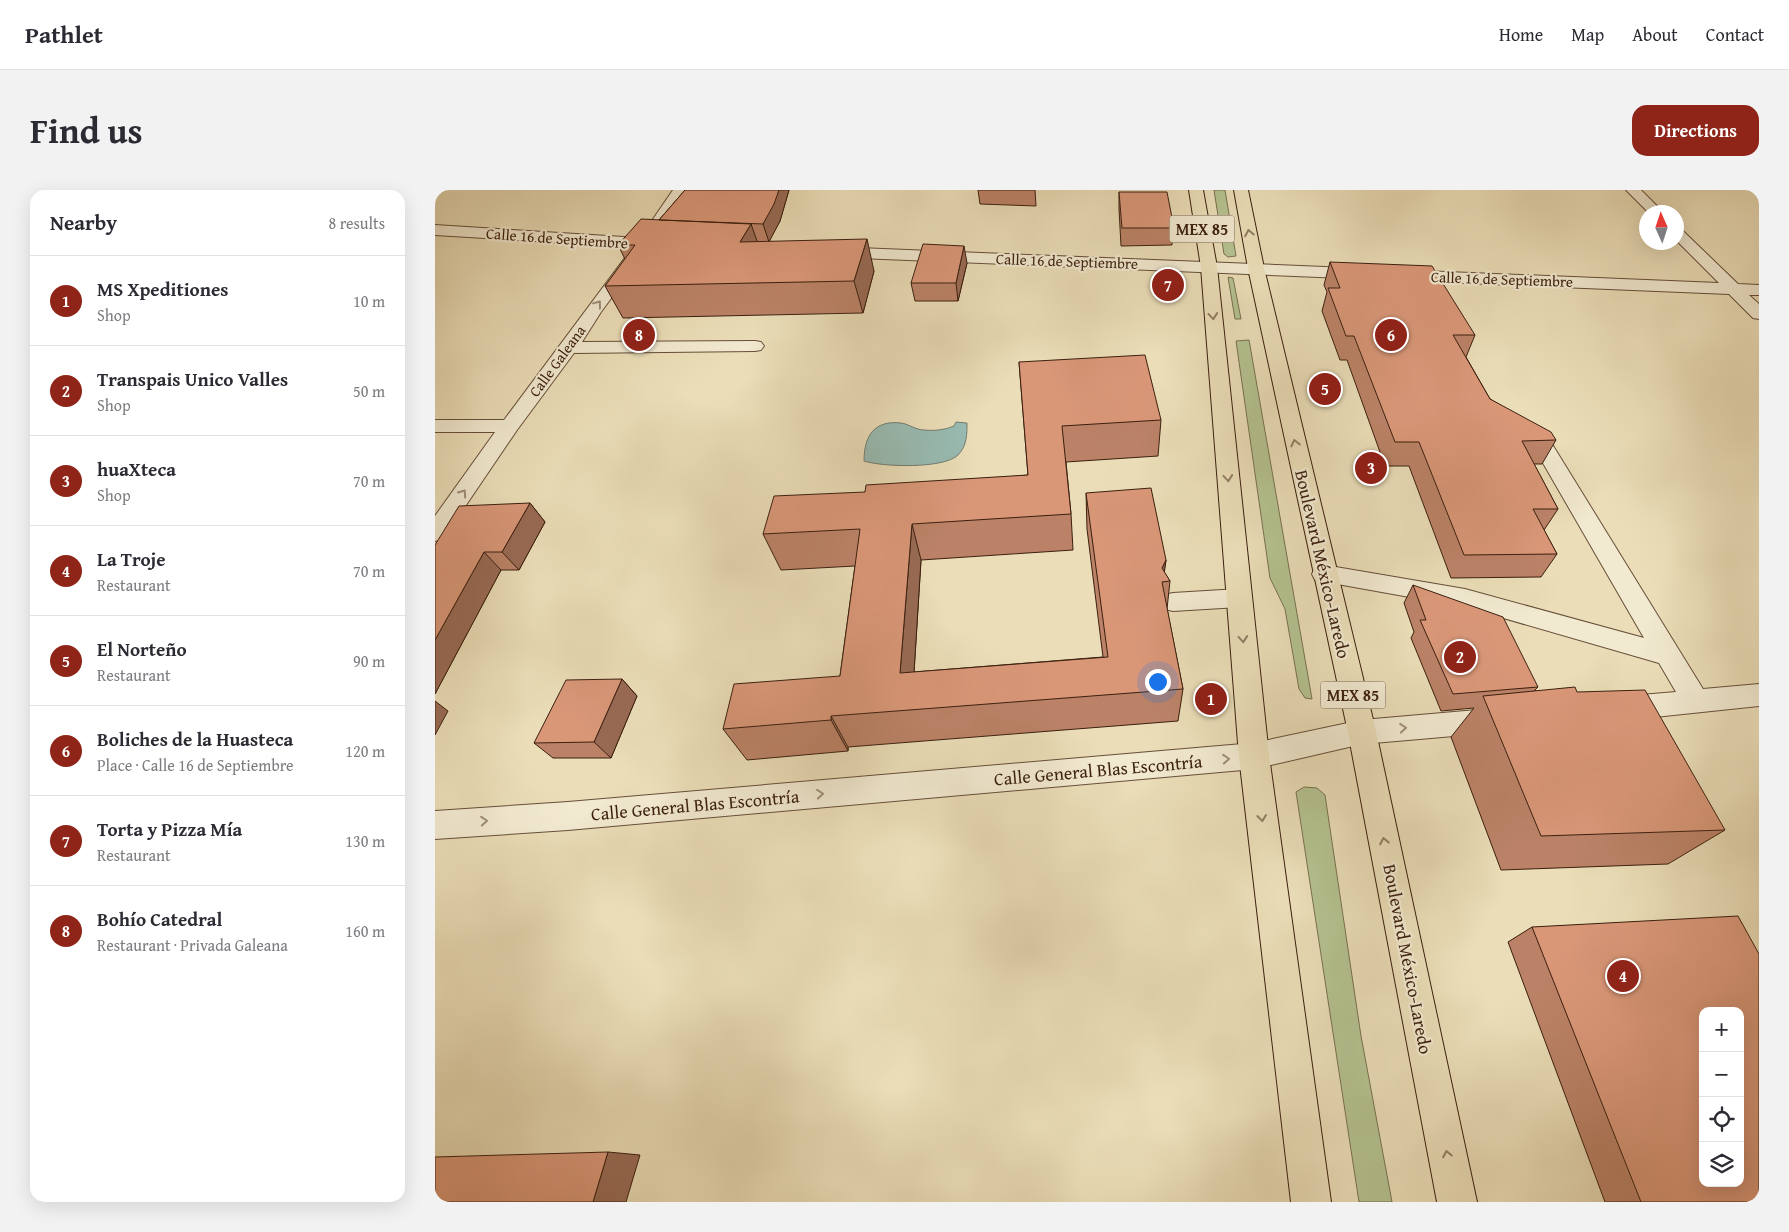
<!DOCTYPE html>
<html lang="en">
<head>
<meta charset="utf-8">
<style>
  body { margin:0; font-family:"Gentium Book Plus",serif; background:#f2f2f3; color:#2b2b33 }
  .controls { position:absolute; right:15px; bottom:15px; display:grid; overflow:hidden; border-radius:10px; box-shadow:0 5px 20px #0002 }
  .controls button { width:45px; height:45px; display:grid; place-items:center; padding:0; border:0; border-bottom:1px solid #e1e1e2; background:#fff; color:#2b2b33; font:25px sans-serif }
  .compass { position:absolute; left:1204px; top:15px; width:45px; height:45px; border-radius:50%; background:#fff; box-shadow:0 5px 20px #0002; rotate:357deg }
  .you { position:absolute; left:722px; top:491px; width:18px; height:18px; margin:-12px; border:4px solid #fff; border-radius:50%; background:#1a73e8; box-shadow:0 0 0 8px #1a73e833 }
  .badge { display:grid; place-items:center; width:32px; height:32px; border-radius:50%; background:#8f2418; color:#fff; font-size:16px; font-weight:700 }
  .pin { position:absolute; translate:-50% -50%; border:2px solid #fff; box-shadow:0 1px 5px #0006 }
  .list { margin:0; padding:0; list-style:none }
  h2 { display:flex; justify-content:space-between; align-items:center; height:65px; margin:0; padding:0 20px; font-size:21px }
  h2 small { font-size:16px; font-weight:400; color:#7c7c81 }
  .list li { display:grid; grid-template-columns:32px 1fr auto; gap:15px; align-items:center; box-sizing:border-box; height:90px; padding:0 20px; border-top:1px solid #e1e1e2 }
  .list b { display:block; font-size:19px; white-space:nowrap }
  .list p { margin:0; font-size:16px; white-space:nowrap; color:#7c7c81 }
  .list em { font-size:16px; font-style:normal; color:#7c7c81 }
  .icon { flex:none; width:28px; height:28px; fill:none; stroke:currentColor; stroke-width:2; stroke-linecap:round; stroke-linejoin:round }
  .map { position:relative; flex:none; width:1324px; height:1012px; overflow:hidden; border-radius:15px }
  header { display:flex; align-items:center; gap:30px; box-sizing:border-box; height:70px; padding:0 25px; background:#fff; border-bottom:1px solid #e1e1e2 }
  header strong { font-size:24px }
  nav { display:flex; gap:28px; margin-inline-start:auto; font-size:18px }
  .intro { display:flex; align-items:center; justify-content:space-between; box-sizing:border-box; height:120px; padding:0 30px }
  h1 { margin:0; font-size:35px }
  .button { padding:12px 22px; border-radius:15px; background:#8f2418; color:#fff; font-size:18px; font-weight:700 }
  main { display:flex; gap:30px; padding:0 30px }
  aside { flex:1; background:#fff; border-radius:15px; box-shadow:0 5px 20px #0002 }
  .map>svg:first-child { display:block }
  .green { fill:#b4c290; stroke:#787050 }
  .water { fill:#98bbb2; stroke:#737d71 }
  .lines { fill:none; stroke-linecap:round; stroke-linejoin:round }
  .minor-casing { stroke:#674e39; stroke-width:2 }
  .major-casing { stroke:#3b1f0f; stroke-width:2 }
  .minor { fill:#f1e9d0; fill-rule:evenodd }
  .major { fill:#eaddb7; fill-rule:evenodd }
  .wall { fill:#bb8267; stroke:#3b1f0f }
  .shaded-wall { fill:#986a54; stroke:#3b1f0f }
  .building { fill:#d99778; stroke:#3b1f0f; fill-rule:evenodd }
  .oneway { stroke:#927e63 }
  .oneway2 { stroke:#9f8e79 }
  .labels { text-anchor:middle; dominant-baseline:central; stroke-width:4.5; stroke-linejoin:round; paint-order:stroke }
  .far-street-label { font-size:15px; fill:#3b1f0f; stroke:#f1e9d0 }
  .shield { fill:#f1e9d0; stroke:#725c49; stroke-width:1 }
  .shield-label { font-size:16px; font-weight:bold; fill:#3b1f0f }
  .street-label { font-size:18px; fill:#3b1f0f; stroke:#f1e9d0 }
</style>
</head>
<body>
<header>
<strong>Pathlet</strong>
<nav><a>Home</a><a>Map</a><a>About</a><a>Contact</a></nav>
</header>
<div class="intro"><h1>Find us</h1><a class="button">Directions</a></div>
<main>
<aside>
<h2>Nearby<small>8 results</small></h2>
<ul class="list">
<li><span class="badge">1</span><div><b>MS Xpeditiones</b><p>Shop</p></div><em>10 m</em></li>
<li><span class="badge">2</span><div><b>Transpais Unico Valles</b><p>Shop</p></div><em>50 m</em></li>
<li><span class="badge">3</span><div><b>huaXteca</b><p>Shop</p></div><em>70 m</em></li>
<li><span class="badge">4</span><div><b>La Troje</b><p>Restaurant</p></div><em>70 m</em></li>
<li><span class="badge">5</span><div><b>El Norteño</b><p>Restaurant</p></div><em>90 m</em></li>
<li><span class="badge">6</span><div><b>Boliches de la Huasteca</b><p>Place · Calle 16 de Septiembre</p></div><em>120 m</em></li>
<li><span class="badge">7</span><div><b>Torta y Pizza Mía</b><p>Restaurant</p></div><em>130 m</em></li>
<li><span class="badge">8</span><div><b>Bohío Catedral</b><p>Restaurant · Privada Galeana</p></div><em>160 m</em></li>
</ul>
</aside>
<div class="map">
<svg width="1324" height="1012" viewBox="0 0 1324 1012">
  <rect width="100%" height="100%" fill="#eaddb7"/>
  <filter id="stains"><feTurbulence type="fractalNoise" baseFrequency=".004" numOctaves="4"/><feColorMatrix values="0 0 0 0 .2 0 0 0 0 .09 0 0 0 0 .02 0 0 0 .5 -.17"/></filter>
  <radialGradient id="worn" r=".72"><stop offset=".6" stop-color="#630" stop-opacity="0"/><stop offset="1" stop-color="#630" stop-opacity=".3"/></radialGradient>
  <!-- green -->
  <path class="green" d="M779,0H790L801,66L793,67L789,64Z
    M793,87L798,88L806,129H800Z
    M814,150L877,509L870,508L864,499L850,419L835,388L801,151Z
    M869,597L882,598L890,605L926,846L957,1012H924L861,602Z"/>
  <!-- water -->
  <path class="water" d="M521,232L532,233C532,244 532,256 523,265C509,279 447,277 429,271C429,245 440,230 466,233C474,234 481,240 489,240C500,241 509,240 519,236Z"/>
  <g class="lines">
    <!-- minor casing -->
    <g class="minor-casing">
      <path id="minor" d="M238,0H252L219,49L228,51L231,54L223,59L213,58L166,122L147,152L320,151L326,152L329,156L326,160L320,161L139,163L82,240L8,349L0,351V326L60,242H0V230H69L198,57L0,45V35L205,48Z
        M1191,0H1206L1228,22H1213Z
        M1242,38L1247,40L1303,94L1324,95V105H1314L1324,114V129L1318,128L1294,104L399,67L391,62L399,57L1284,93L1242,51Z
        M1107,248L1114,249L1117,254L1268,499L1324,494V516L1182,531L1172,527L1168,519L1172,511L1182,507L1241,502L1224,473L1030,417L880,390L877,384L880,378L889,375L1030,399L1209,448L1097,254L1100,249Z
        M804,399L813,401L816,408L813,415L804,417L738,421L729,419L725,412L729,405L738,403Z
        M1065,518L1075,522L1079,530L1075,538L1065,542L927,554L819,579L133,640L0,649V621L133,612L819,553L927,530Z"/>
    </g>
    <!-- major casing -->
    <g class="major-casing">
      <path id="major" d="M754,0H768L782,77L834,566L896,1012H856L804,566L766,77Z
        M799,0H813L829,78L941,542L1042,1012H1002L913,542L813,78Z"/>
    </g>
    <!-- minor -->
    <use href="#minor" class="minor"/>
    <!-- major -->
    <use href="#major" class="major"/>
  </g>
  <!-- wall -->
  <path class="wall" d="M250,0H354L345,31L334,51L439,81L428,123L188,128L170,96L190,69L183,55L224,30Z
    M543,0H600L601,16L545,14Z
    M684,2L739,38L737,55L686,56L684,19Z
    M895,72L1040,145L1031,167L1055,209L1121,250L1107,274H1099L1123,319L1109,340L1122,364L1106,387L1016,388L974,276H950L912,170H905L887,121L892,102L889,95Z
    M532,73L523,111H480L476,93Z
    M584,172L726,230L723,266L631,272L636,324L638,360L486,370L479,482L668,467L652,339L651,303L731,370L729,382L735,391L732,419L748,499L743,531L413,557V561L312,570L288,539L405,486L420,376L346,380L328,344L430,302L593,285Z
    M95,313L110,332L84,380H66L0,504V355Z
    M978,395L1103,497L1099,501L1142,502L1290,640L1233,674L1066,680L1016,547L1039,518L1006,521L976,448L979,442L969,413Z
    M187,489L202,506L176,568H118L99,553Z
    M1097,737L1324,1012H1170L1073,752Z"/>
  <!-- shaded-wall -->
  <path class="shaded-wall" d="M344,0H354L345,31L334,52L328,34Z
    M316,34L327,65L305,52Z
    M432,49L439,81L428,123L419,91Z
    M529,56L532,73L523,111L521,93Z
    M95,313L110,332L84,380L67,362Z
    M477,334L486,370L477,515L465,483Z
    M49,362L66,380L0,504V450Z
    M731,370L728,392L727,378Z
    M187,489L202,506L176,568L159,552Z
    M0,511L13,521L0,545Z
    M396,526L413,557V561L396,530Z
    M173,962L205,965L191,1012H158Z"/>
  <!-- building -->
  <path class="building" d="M250,0H344L339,14L328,34L224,30Z
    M684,2H732L739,38H687Z
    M206,29L316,34L305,52L432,49L419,91L170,96L200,55H183Z
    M488,54L529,56L521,93H476Z
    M895,72L997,76L1040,145H1018L1055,209L1116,242L1121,250L1087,251L1123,319H1098L1122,364L1029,365L984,252H960L919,146H911L893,98H905Z
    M710,165L726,230L627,236L636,324L477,334L465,483L673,467L651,303L716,298L731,370L727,378L735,391L727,392L748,499L396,526V530L288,539L299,494L405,486L425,339L328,344L339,306L430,302L431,295L593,285L584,172Z
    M95,313L67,362H49L0,450V355L24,316Z
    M978,395L1068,427L1103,497L1018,504L985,430H991Z
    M187,489L159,552L99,553L131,490Z
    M1140,497L1142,502L1210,500L1290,640L1106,646L1048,506Z
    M1303,726L1324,764V1012H1206L1097,737ZM1268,821H1305V993H1268Z
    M173,962L158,1012H0V967Z"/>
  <!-- one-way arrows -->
  <defs><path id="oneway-chevron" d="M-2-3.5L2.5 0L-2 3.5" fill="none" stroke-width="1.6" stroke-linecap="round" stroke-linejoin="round" transform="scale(1.25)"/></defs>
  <g class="oneway">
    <use href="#oneway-chevron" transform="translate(814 43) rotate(-101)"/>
    <use href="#oneway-chevron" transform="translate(778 126) rotate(85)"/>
    <use href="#oneway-chevron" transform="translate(860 253) rotate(-103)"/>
    <use href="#oneway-chevron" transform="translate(793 288) rotate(85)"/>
    <use href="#oneway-chevron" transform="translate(808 449) rotate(85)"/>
    <use href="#oneway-chevron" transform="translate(827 628) rotate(83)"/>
    <use href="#oneway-chevron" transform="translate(949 651) rotate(-101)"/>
    <use href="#oneway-chevron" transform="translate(1012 964) rotate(-101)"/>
  </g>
  <g class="oneway2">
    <use href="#oneway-chevron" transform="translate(163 114) rotate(-53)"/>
    <use href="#oneway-chevron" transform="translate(28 303) rotate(-55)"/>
    <use href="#oneway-chevron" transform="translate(968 538) rotate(-5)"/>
    <use href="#oneway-chevron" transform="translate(791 569) rotate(-5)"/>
    <use href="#oneway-chevron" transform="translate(385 604) rotate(-5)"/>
    <use href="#oneway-chevron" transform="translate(49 631) rotate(-4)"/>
  </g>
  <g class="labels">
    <!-- far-street labels -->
    <g class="far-street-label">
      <text transform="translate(122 48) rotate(4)">Calle 16 de Septiembre</text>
      <text transform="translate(632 71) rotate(2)">Calle 16 de Septiembre</text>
      <text transform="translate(1067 89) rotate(2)">Calle 16 de Septiembre</text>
      <text transform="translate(122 171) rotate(-54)">Calle Galeana</text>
    </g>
    <!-- shield labels -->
    <g class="shield">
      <rect x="734.5" y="25.5" width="65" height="27" rx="4"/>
      <rect x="885.5" y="491.5" width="65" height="27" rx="4"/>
    </g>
    <g class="shield-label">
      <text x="767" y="39">MEX 85</text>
      <text x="918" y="505">MEX 85</text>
    </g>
    <!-- street labels -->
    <g class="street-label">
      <text transform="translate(888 374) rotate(77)">Boulevard México-Laredo</text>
      <text transform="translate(663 580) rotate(-5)">Calle General Blas Escontría</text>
      <text transform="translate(260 615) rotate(-5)">Calle General Blas Escontría</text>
      <text transform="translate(973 769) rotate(79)">Boulevard México-Laredo</text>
    </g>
  </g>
  <rect width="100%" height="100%" filter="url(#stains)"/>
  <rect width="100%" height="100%" fill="url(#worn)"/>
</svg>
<div class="controls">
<button>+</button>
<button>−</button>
<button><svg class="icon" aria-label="locate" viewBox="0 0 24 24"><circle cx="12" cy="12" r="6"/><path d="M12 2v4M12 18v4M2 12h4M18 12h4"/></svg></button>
<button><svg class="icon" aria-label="layers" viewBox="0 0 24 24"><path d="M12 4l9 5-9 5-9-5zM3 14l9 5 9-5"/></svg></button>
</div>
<svg class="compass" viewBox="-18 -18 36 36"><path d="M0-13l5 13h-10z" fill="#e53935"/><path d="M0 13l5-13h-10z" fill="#7c7c81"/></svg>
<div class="you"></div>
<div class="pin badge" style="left:776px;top:509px">1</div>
<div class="pin badge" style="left:1025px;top:467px">2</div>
<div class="pin badge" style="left:936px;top:278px">3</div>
<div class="pin badge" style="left:1188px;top:786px">4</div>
<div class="pin badge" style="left:890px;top:199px">5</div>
<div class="pin badge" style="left:956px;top:145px">6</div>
<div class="pin badge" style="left:733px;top:95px">7</div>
<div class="pin badge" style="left:204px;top:145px">8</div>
</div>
</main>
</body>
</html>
